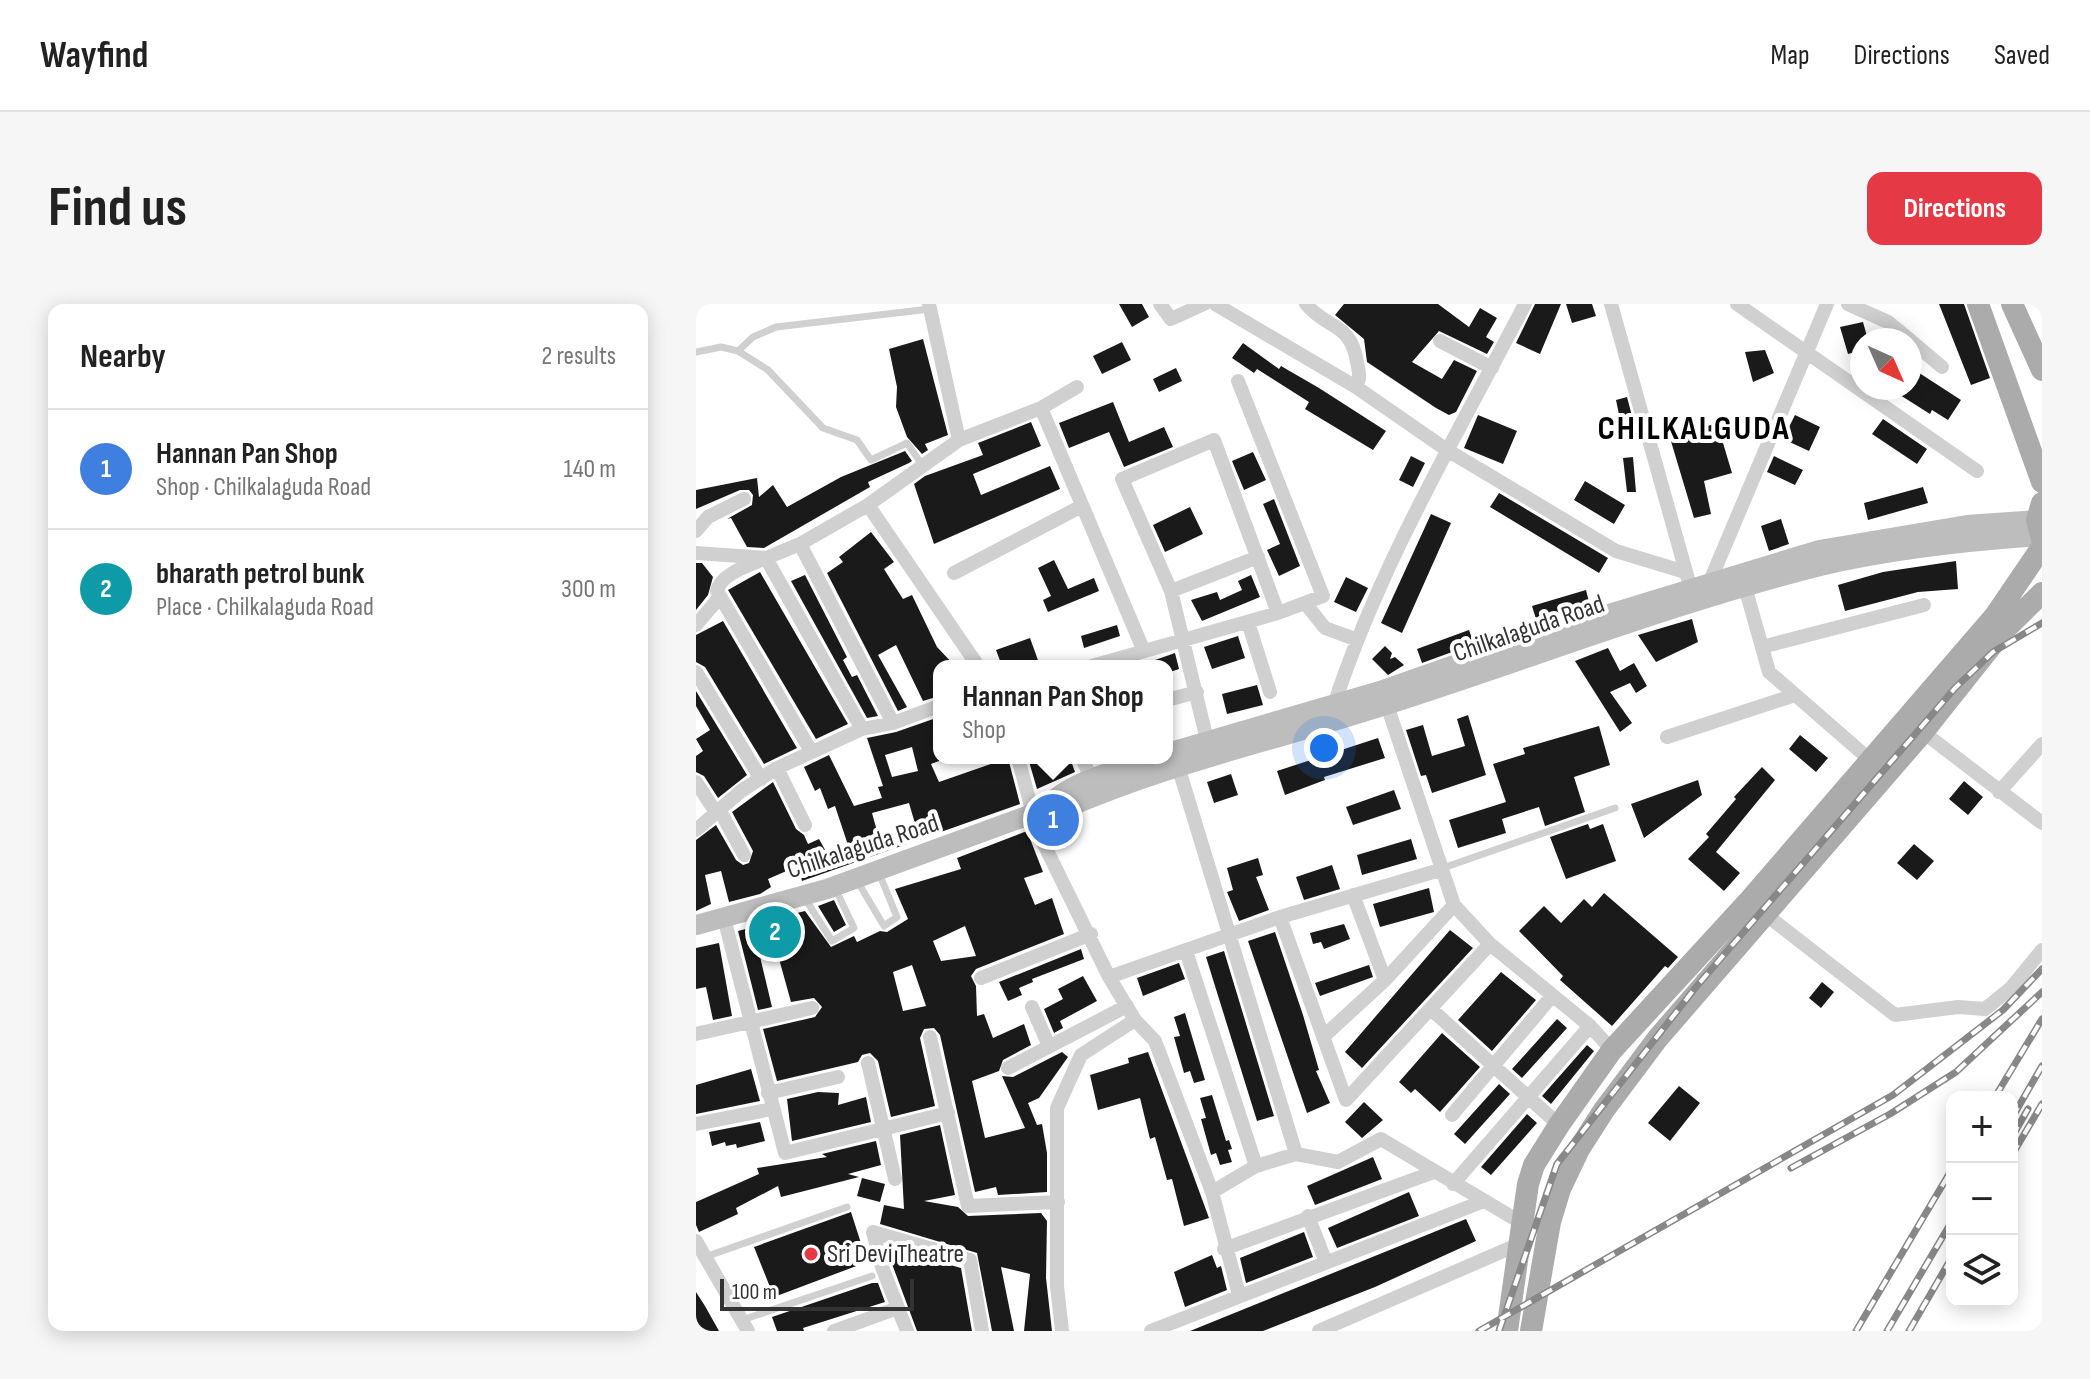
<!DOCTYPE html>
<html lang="en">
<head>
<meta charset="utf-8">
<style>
  body { margin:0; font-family:"Sofia Sans Condensed",sans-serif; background:#f6f6f6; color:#222 }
  .controls { position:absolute; right:24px; bottom:24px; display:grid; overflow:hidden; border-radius:16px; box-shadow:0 4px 20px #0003 }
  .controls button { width:72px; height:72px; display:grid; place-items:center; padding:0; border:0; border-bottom:2px solid #e0e0e0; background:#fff; color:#222; font:40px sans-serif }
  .compass { position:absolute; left:1154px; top:24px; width:72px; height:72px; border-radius:50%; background:#fff; box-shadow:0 4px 20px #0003; rotate:135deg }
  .scale { position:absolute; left:24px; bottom:20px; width:194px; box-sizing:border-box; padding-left:8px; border:4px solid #333; border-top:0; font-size:22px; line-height:28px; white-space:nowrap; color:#333; -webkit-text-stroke:6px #fff; paint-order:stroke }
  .you { position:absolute; left:628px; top:444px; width:28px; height:28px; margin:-20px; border:6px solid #fff; border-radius:50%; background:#1a73e8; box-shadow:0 0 0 12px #1a73e833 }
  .badge { display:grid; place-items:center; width:52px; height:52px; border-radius:50%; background:#e63946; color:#fff; font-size:26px; font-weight:700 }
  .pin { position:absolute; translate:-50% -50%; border:4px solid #fff; box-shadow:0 2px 8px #0006 }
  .popup { position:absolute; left:237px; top:356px; width:240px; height:104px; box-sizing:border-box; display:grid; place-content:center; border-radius:16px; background:#fff; filter:drop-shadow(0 2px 6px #0005); font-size:26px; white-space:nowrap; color:#767676 }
  .popup b { font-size:30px; color:#222 }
  .popup::after { content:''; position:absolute; left:50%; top:100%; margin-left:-16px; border:16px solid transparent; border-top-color:#fff }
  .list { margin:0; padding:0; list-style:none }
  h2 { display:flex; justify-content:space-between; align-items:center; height:104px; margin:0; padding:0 32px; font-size:34px }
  h2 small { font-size:26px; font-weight:400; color:#767676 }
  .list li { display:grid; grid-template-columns:52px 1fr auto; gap:24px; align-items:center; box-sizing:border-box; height:120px; padding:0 32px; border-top:2px solid #e0e0e0 }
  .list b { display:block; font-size:30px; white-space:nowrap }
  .list p { margin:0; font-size:26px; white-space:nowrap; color:#767676 }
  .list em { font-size:26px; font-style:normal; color:#767676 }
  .icon { flex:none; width:44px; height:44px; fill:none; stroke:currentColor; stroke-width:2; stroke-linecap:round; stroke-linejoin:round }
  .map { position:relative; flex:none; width:1346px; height:1027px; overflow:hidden; border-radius:16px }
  header { display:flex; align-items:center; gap:48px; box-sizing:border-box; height:112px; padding:0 40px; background:#fff; border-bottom:2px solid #e0e0e0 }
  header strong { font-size:38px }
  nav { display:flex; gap:44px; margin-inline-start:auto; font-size:28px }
  .intro { display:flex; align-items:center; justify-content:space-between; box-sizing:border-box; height:192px; padding:0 48px }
  h1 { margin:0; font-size:56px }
  .button { padding:20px 36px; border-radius:16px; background:#e63946; color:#fff; font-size:28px; font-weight:700 }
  main { display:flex; gap:48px; padding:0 48px }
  aside { flex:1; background:#fff; border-radius:16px; box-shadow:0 4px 20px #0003 }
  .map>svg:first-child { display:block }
  .building { fill:#1a1a1a; fill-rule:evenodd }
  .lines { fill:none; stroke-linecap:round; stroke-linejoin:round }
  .lane { stroke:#d0d0d0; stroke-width:7 }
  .street { stroke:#d0d0d0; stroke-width:14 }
  .secondary { stroke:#bdbdbd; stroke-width:20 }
  .primary { stroke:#ababab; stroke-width:22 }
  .rail-casing { stroke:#888; stroke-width:7 }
  .rail { stroke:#fff; stroke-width:4; stroke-dasharray:12; stroke-linecap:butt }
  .poi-dot { fill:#e63946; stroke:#fff; stroke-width:3 }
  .labels { text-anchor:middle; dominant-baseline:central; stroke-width:8; stroke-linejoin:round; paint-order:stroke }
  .street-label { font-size:26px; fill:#333; stroke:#fff }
  .poi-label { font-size:26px; fill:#333; stroke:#fff; text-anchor:start }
  .district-label { font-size:34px; font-weight:bold; letter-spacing:2px; fill:#000; stroke:#fff }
</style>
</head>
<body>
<header>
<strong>Wayfind</strong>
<nav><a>Map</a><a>Directions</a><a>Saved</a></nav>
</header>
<div class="intro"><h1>Find us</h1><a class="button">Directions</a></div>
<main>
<aside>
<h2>Nearby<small>2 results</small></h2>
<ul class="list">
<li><span class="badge" style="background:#3f7fe0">1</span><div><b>Hannan Pan Shop</b><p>Shop · Chilkalaguda Road</p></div><em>140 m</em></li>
<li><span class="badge" style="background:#0f9aa8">2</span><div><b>bharath petrol bunk</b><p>Place · Chilkalaguda Road</p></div><em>300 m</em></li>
</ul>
</aside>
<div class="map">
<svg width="1346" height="1027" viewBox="0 0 1346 1027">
  <rect width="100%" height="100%" fill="#fff"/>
  <!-- building -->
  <path class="building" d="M423,0H446L453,13L436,23Z
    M648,0H742L773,23L784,4L801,14L790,33L798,38L791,50L743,27L716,58L746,75L758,56L781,67L760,108L753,111L740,104L671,58L668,35L639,11Z
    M839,0H865L844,50L820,39Z
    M870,0H896L900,12L876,19Z
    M1243,0H1268L1294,74L1275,81Z
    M1167,18L1172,36H1166V46L1152,50L1144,23Z
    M227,35L252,131L229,140L232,146L226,150L211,133L200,103L201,83L193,45Z
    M426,38L435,56L406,70L397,52Z
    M547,39L583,65L585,62L623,84L690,127L677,146L609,105L613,98L561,65L558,69L536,54Z
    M1069,46L1078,69L1057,78L1049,48Z
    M1214,63L1265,96L1252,116L1236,106L1234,110L1193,84H1214Z
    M480,64L486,77L463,88L457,75Z
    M931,93L941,131L928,135L920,96Z
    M417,98L433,138L468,123L477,143L428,163L413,128L373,144L363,119Z
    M782,111L821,127L807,160L768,144Z
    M1099,111L1124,123L1113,147L1087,135Z
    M1187,115L1231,145L1221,160L1176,130Z
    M335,118L345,142L277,170L285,191L354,162L364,185L238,240L218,180L229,172L287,151L282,139Z
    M1021,119L1036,169L1008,177L1015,210L998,214L974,134Z
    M209,147L216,157L213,159L172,178L174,183L68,244L51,243L35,214L31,215L56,201L57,191L53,186H44L0,205V186L61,174L63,193L77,181L91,203L145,173Z
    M557,148L570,176L548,186L536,157Z
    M715,152L729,159L717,183L703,176Z
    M1078,152L1107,166L1099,181L1071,168Z
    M937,153L940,188H931L927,154Z
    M889,177L929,201L918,220L878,196Z
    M1227,183L1232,199L1172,216L1168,199Z
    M803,189L912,254L903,269L794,203Z
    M578,195L604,262L583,272L571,246L584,240L567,200Z
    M494,203L507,230L469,248L457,221Z
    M735,210L755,219L706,329L685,319Z
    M1085,215L1093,240L1073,247L1065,222Z
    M175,228L198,258L188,265L198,281L207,295L216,291L241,343L259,362H243V392L227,397L200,341L182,351L211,403L202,407L131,269L147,258L143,253Z
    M358,256L372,285L398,274L403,287L352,308L347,296L355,292L342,264Z
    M1260,257L1262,285L1222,288L1149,307L1142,281L1187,268Z
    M0,259H6L17,273L12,291L0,306Z
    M64,268L152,420L120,435L32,286Z
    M109,271L151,353L147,356L156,373L161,371L182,412L171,414L95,277Z
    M555,271L564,293L506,317L495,296L521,288L524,296L546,286L542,277Z
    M650,273L672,284L660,308L638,298Z
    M890,286L894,302L841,318L836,302Z
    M996,315L1002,338L960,358L942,331Z
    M27,317L101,444L68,460L9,363L0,358V331Z
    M421,321L424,332L388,344L385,332Z
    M773,326L778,340L726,359L721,345Z
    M542,332L549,354L516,365L508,343Z
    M334,334L343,359L306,362L300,346Z
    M689,342L696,349L694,355L699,353L708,361L692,371L676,355Z
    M912,344L924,367L938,359L951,382L940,389L934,379L914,388L936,419L924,428L879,357Z
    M479,349L483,365L471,369V362H442Z
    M561,381L567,401L531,410L526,390Z
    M0,387L51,471L22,494L8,472L0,468V452L7,447L0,435L14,426L0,402Z
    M772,411L790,471L736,489L730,471L725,472L710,426L727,421L736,452L769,442L761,415Z
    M243,413V457L235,460L243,478L312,454L324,500L106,577L102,562L72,575L75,583L64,590L33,598L25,567L9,571L15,600L0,607V536L20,521L40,556L47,561L53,559L57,547L36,508L77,478L100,525L108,531L112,540L123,535L133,553L154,547L139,502L132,505L124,484L119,487L108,463L133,451L158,502L186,494L182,483L187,482L171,434L200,428ZM216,443L222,467L196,473L189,451ZM213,499L220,523L187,536L183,534L176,509Z
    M903,422L914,461L878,473L889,508L849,522L843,503L806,515L810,529L762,544L753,516L810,498L797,460L829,450L827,444Z
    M1104,431L1132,454L1120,468L1093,445Z
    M682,434L689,454L628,473L629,476L589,491L581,467Z
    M332,454H374L379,468L341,485Z
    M1066,463L1079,476L1020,548L1044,569L1028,587L992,555L1013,533L1010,530L1040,495L1038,493Z
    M535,470L542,491L518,499L511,478Z
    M1002,476L1006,491L948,534L935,500Z
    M1268,477L1287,493L1272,511L1253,495Z
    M698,486L705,505L657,521L650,503Z
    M892,520L894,525L907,520L920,557L870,575L854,533Z
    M331,527L347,568L328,574L339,601L356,594L368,630L280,665L275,672L280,682L281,712L288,710L297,734L328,720L335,741L307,756L303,767L276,777L289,834L329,824L306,772L317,773L366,748L372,753L343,794L332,799L341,821L346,820L351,849V888L302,891L300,883L279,888L244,731L238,724L228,725L224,734L239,802L195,813L182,757L174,749L166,751L162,758L81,777L67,725L119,713L126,703L118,694L95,698L75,626L64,629L62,619L109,607L135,643L158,632L161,638L184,627L191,628L212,615L199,585L265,565L261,554ZM269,622L280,652L245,657L237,637ZM216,661L230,702L207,707L197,668Z
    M715,535L721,555L666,571L661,551Z
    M1218,540L1238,557L1221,576L1201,559Z
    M562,554L567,571L560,573L573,606L543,617L531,588L537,586L531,564Z
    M636,561L644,585L608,596L600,573Z
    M733,584L738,608L684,623L677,600Z
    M908,589L982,653L972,664L969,662L916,722L864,676L867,672L823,627L848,602L865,619L888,595L896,603Z
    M138,596L150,621L138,628L122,602Z
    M648,620L654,635L628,645L625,638L617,640L614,629Z
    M57,623L76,703L62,706L42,627Z
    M754,626L777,644L666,764L649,748Z
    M579,628L607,711L623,766L620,767L634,799L611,809L552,637Z
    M23,639L36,712L17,716L10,683L0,685V644Z
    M385,645L388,655L336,675L337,678L323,684L326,691L312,697L303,678Z
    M528,647L578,812L561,817L510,653Z
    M483,659L489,675L447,692L441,674Z
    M673,661L677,673L624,692L619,679Z
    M805,668L840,696L796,747L762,716Z
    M387,672L401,697L364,717L367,724L358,729L348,705L367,695L362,685Z
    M1126,678L1138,688L1125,704L1113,694Z
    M489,709L509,776L498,779L494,767L488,769L478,733L484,732L478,713Z
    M861,715L871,724L826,774L816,765Z
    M746,729L784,763L744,808L719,785L715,789L703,778Z
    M891,741L898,747L855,800L846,792Z
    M452,748L513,914L488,922L476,875L471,876L459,833L454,835L444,794L402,806L394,771L433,759L432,754Z
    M55,765L64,797L0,810V781Z
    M803,780L814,790L769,840L758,830Z
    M983,782L1004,799L974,837L952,819Z
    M122,788L143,789L142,801L170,793L175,818L96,837L91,795Z
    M516,791L530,837L533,836L536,845L532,846L536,858L524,861L520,849L515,851L505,815L510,814L504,794Z
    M668,798L687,816L666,834L649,818Z
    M831,810L841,819L795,871L785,863Z
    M64,818L69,837L41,844L40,840L30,842L29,838L16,842L13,828Z
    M244,821L259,891L228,897L262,903L272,912L345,909L351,917L350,974L356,1027H328L334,970L305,963L318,1027H296L281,949L184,920L188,901L208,905L204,831Z
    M180,837L185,861L152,870L163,873L85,893L82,882L40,904L42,910L3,928L0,921V898L63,870L61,864L131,853L126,850Z
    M677,853L686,875L619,901L611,882Z
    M166,874L189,880L184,898L161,892Z
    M713,888L723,912L641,944L632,924Z
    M155,908L171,958L78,993L58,943Z
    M770,915L780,937L679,983L567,1027H494Z
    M608,928L617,953L550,979L544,954Z
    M195,944L265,964L276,1027H221L196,960L192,945Z
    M516,951L521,964L525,962L531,986L489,1003L478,968Z
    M176,979H182L189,998L107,1024L108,1027H81L76,1013Z
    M0,988L9,1002L23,1027H0Z"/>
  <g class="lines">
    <!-- lane -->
    <path class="lane" d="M0,48L25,43L42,47
      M227,162L211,139L175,156L161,136L127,124L72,66L42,47L57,33L80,23L234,5
      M744,565L919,504
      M160,575L188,622L201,613L183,569
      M108,593L136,637L158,624L139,584
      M9,953L151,903
      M46,1016L176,972"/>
    <!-- street -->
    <path class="street" d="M233,0L263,136
      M464,0L475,15L508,0
      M519,0L660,83L751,146L920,247L989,268
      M610,0C630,25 655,18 661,58C663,68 665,74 660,83
      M915,0L992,275
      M1041,0L1281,167
      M1152,0L1192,18L1214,36
      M1214,36L1246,63
      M744,37L796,64
      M345,104L447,345
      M172,201L282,362
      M0,227L12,213L48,195
      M104,240L197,419
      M0,249L70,254L104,240L172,201L263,136L345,104L381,83
      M258,269L384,203
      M1014,277L1131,0
      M1049,283L1073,368L1173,455
      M475,287L562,253
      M609,299L629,324L659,335
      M552,318L574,388
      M0,321L23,294
      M1066,343L1228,301
      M396,362L582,309L627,292L542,77
      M0,368L65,475
      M471,396L501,388
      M638,401C684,260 761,131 829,0
      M691,401L758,601L794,640L894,722L916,746
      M1227,428L1346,519
      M971,433L1099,391
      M511,436L475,287L426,175L518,136L582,309
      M115,447L21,287C25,269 55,261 70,254L166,425
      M322,454L342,528L413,673L439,716L459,737L516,888L543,991
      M386,454L396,476
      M482,462L600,850
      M81,464L109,521
      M0,478L21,510
      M1303,488L1346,440
      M24,507L48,551
      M0,526L45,487L81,464L166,425L197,419L243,402
      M657,591L689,676
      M1069,610L1199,711L1262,703L1289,705L1315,684L1346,646
      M584,613L650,796L794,640
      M28,614L89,849L252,809
      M490,647L560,862
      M413,673L584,613L744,566
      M285,674L395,630
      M336,703L353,742
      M736,706L863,821
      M0,730L116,704
      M234,733L272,902L362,898
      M627,733L689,676L758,601
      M172,759L199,875
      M312,764L431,702
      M72,789L142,773
      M756,811L856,692
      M0,820L76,805
      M757,880L894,722
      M516,888L560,862L600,850L642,858L685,835L824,918L853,925
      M612,912L629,956
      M0,937L52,1027
      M528,945L738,868
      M138,1027L202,1004
      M211,1027L186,963L177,928L274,956L286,1027
      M366,1027L361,982V804L385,751L439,716
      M455,1027L788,897
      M623,1027L821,941"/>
    <!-- secondary -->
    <path class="secondary" d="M471,449L687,386L847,330L1123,246L1271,221L1341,216
      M350,503C375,476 423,466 457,454
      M0,621L131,585L347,506H366C473,459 582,436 693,400C837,354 977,299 1124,262C1196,245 1271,237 1345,232"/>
    <!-- primary -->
    <path class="primary" d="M1282,0L1346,178
      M1316,0L1346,66
      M1346,199L1341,216L1346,235
      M811,1027L832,880L838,861L863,821L916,746L1053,597L1299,312L1346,243
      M835,1027L854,918L864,885L883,845L908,806L962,734L1227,428L1308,326L1346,289"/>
    <!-- rail casing -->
    <g class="rail-casing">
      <path id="rail" d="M1299,793L1346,715
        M1316,814L1346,762
        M1316,833L1332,805
        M1316,851L1346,800
        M1095,864L1194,810L1260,768L1346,688
        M783,1027L1197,791L1307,706L1346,665
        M803,1027L861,860L1000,683L1259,384L1297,348L1346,319
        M1160,1027L1256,865
        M1191,1027L1256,917
        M1213,1027L1256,953"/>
    </g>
    <!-- rail -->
    <use href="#rail" class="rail"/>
  </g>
  <!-- markers -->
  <circle class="poi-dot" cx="115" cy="950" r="8"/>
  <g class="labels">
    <!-- street labels -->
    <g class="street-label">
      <text transform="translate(833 325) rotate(-19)">Chilkalaguda Road</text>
      <text transform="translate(167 543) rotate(-18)">Chilkalaguda Road</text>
    </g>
    <!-- poi labels -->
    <g class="poi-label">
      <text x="131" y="950">Sri Devi Theatre</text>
    </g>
    <!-- district labels -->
    <g class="district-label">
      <text x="998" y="124">CHILKALGUDA</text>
    </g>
  </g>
</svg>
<div class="controls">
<button>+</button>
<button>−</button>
<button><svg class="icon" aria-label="layers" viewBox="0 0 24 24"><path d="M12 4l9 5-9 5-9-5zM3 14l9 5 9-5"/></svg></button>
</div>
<svg class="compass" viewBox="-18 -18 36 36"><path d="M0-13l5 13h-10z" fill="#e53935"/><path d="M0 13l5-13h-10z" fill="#767676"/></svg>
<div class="scale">100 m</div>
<div class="you"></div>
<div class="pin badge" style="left:357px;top:516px;background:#3f7fe0">1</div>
<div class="popup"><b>Hannan Pan Shop</b>Shop</div>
<div class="pin badge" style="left:79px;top:628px;background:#0f9aa8">2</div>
</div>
</main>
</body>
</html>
